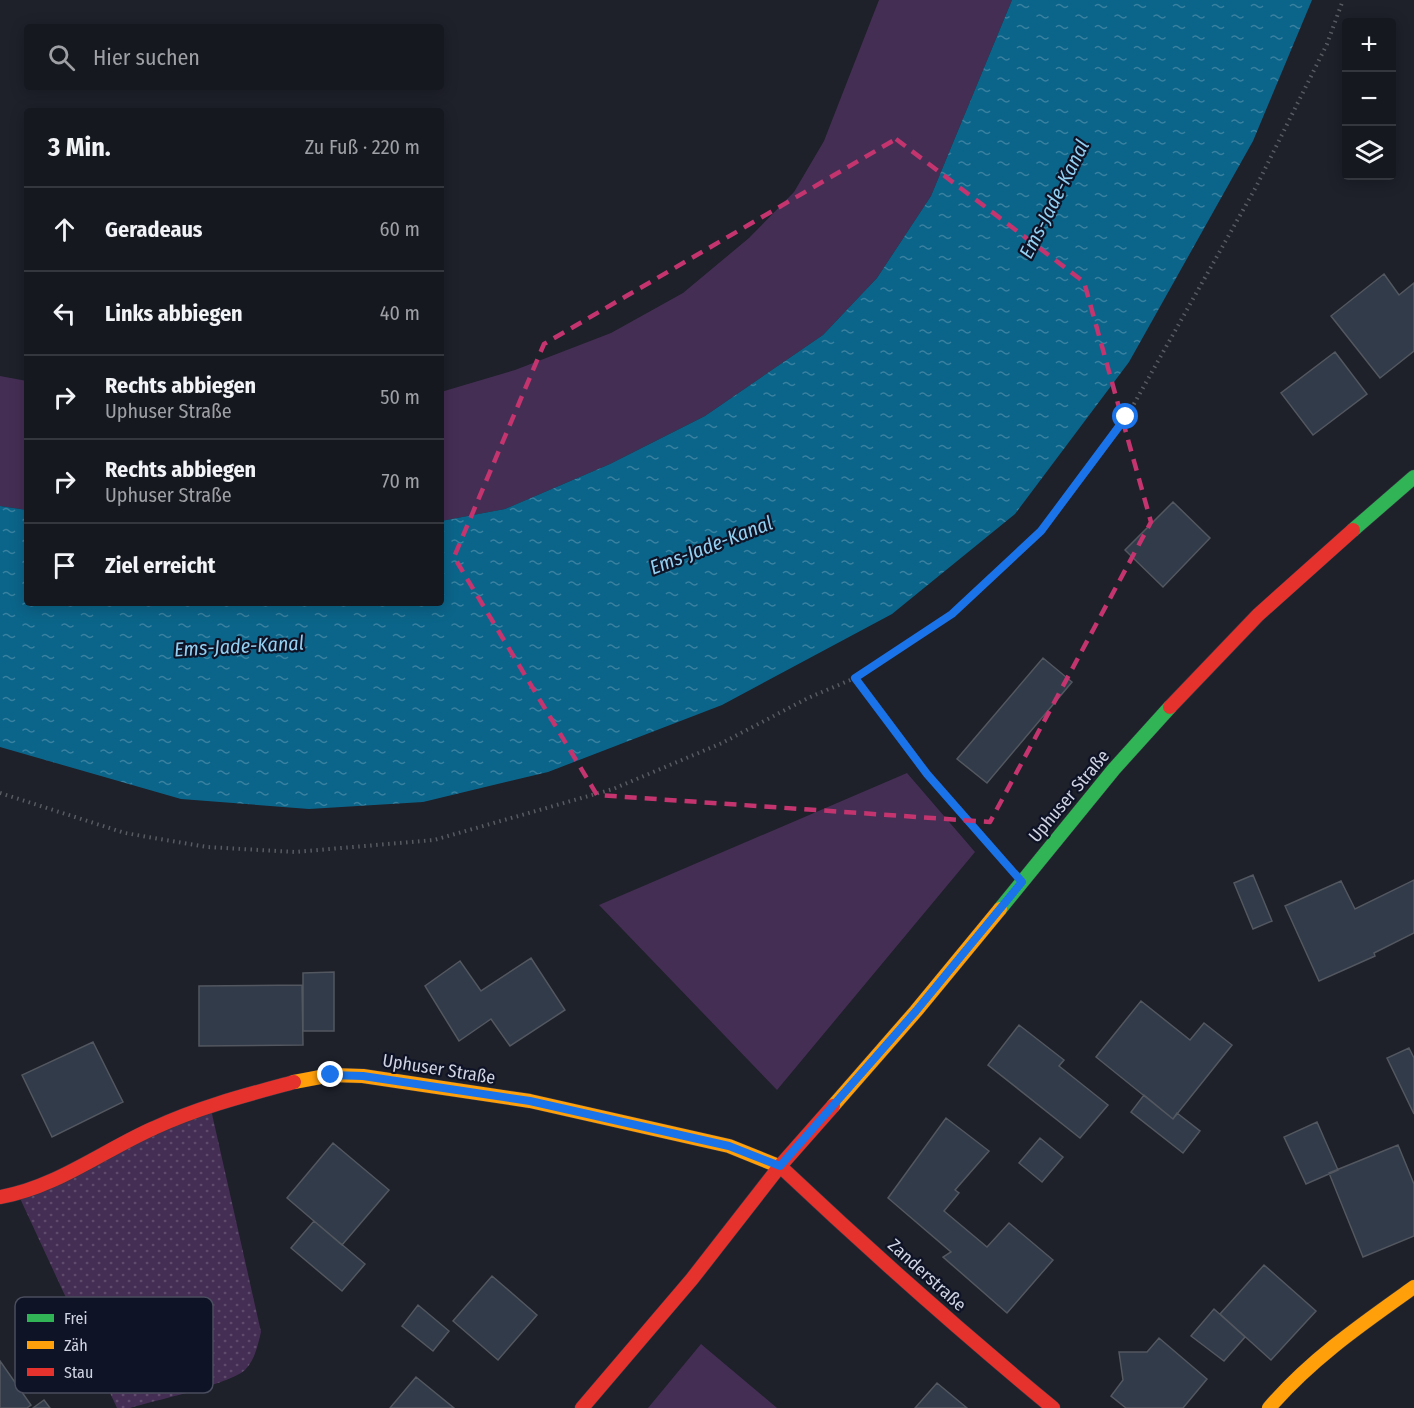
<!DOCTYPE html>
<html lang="de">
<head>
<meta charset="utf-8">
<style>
  body { margin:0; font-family:"Fira Sans Condensed",sans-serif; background:#23252d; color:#f1f3f6 }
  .controls { position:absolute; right:18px; top:18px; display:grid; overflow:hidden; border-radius:6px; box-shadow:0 3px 15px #0003 }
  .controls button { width:54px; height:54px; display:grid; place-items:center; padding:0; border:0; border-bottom:2px solid #35373e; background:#161820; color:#f1f3f6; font:30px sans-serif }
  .stop { position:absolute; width:18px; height:18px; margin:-14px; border:4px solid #1a73e8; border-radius:50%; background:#fff }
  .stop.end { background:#1a73e8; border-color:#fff; box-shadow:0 2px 6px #0008 }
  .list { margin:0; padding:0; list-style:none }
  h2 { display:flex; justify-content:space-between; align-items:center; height:78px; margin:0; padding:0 24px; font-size:26px }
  h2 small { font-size:20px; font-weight:400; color:#9ea0a5 }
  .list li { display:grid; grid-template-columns:39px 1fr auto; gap:18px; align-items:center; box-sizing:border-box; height:84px; padding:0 24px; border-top:2px solid #35373e }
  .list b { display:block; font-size:22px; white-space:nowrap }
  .list p { margin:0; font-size:20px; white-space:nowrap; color:#9ea0a5 }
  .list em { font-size:20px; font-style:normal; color:#9ea0a5 }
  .icon { flex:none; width:33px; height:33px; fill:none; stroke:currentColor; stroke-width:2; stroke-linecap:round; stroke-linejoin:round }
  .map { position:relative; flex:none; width:1414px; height:1408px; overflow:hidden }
  .search { position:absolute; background:#161820; box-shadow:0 3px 15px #0003; left:24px; top:24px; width:420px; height:66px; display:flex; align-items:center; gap:15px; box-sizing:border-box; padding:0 21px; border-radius:6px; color:#9ea0a5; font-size:22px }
  .panel { position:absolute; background:#161820; box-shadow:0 3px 15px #0003; left:24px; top:108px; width:420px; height:498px; border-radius:6px }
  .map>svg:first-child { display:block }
  .grass { fill:#452e54 }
  .park { fill:url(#park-dots) }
  .water { fill:url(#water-ripples) }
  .building { fill:#313b4a; stroke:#53575f; stroke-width:1.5 }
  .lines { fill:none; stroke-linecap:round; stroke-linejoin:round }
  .fast-casing { stroke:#393a44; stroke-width:15 }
  .slow-casing { stroke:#393a44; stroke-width:15 }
  .jam-casing { stroke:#393a44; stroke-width:15 }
  .path { stroke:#595b62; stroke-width:4; stroke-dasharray:1.5 4.5; stroke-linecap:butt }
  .fast { stroke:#30b455; stroke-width:14 }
  .slow { stroke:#ff9f0a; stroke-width:14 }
  .jam { stroke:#e5322d; stroke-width:14 }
  .route { stroke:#1a73e8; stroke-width:8 }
  .marked { fill:none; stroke:#c4346f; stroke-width:4.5; stroke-dasharray:12 8; stroke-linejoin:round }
  .labels { text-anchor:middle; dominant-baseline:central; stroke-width:4.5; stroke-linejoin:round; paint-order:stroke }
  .street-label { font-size:18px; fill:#d0d4e2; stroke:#0f1326 }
  .water-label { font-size:20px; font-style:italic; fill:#93d0f2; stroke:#0f1326 }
  .key { fill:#0f1326; stroke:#494d5e; stroke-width:1.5 }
  .key-label { font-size:16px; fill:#d0d4e2 }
</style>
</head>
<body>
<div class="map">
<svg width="1414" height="1408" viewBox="0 0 1414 1408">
  <defs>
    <pattern id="park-dots" width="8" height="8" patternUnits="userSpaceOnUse" patternTransform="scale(1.5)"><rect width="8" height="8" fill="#452e54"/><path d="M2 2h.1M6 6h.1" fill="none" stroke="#5f4b6c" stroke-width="1.8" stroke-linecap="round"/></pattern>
    <pattern id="water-ripples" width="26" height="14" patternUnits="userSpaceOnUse" patternTransform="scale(1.5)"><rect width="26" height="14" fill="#0b658a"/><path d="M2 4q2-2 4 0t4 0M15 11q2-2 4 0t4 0" fill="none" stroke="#3981a0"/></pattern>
  </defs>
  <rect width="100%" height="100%" fill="#1e202a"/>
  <!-- grass -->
  <path class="grass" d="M879,0H1012L931,196L877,278L823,335L705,416L610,464L505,509L441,521V392L515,370L611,333L683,293L749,238L794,192L824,141Z
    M0,376L27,381V510L0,506Z
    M907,773L975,852L777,1090L599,905Z
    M701,1344L777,1408H648Z"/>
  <!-- park -->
  <path class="park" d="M210,1105L261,1332C258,1344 255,1360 245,1370C230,1384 153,1401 130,1408H117L18,1194Z"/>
  <!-- water -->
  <path class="water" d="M1012,0H1312L1253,141L1129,362L1015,514L892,614L722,705L548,772L423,802L309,809L181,799L0,747V506L27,510V603H441V521L505,509L610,464L705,416L823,335L877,278L931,196Z"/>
  <!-- building -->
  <path class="building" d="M1384,274L1399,295L1414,283V351L1380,378L1331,316Z
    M1335,352L1367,394L1313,435L1281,393Z
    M1173,502L1210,538L1163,587L1125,550Z
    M1043,658L1072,682L987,783L957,759Z
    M1253,875L1272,921L1253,929L1234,883Z
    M1414,880V933L1374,953L1375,956L1319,981L1285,906L1341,881L1355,909Z
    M531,958L565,1010L510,1046L491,1019L459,1041L425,986L460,961L481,991Z
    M334,972V1031H303V973Z
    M302,985L303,1045L199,1046V986Z
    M1141,1001L1190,1040L1204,1023L1232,1045L1173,1119L1096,1057Z
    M1019,1025L1064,1060L1059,1066L1108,1105L1080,1138L988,1065Z
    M93,1042L123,1102L52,1137L22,1075Z
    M1409,1048L1414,1058V1114L1387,1058Z
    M1144,1095L1173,1119L1177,1113L1200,1131L1183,1153L1131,1112Z
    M946,1118L989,1151L955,1190L959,1193L944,1211L987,1247L1009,1223L1053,1260L1007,1313L943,1257L951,1252L888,1198Z
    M1317,1122L1338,1170L1306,1184L1284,1137Z
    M1040,1138L1063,1157L1042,1182L1019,1163Z
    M333,1143L389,1190L342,1245L287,1198Z
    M1398,1145L1414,1184V1236L1363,1257L1329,1173Z
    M314,1221L365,1264L342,1291L291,1248Z
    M1264,1265L1316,1311L1271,1360L1220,1314Z
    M492,1276L537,1315L498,1360L453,1321Z
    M418,1305L449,1331L433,1351L402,1326Z
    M1214,1309L1245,1337L1224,1361L1191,1336Z
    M1159,1338L1207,1379L1183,1408H1126L1111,1396L1123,1380L1119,1352H1147Z
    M0,1361L31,1405L27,1408H0Z
    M416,1377L454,1408H390Z
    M937,1383L967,1408H915Z
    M44,1400L50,1408H33Z"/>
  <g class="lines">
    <!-- fast casing -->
    <g class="fast-casing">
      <path id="fast" d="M1353,530L1414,477
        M1000,909L1114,769L1170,707"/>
    </g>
    <!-- slow casing -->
    <g class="slow-casing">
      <path id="slow" d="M294,1082L331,1075L363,1076L530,1101L729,1146L781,1167
        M833,1106L916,1011L1000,909
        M1269,1408C1311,1359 1362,1324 1414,1287"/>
    </g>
    <!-- jam casing -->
    <g class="jam-casing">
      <path id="jam" d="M1170,707L1258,615L1353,530
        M781,1167C869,1250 960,1331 1053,1408
        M0,1197C55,1188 104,1150 154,1128C199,1107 246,1095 294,1082
        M582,1408L692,1279L780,1166L833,1106"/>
    </g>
    <!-- path -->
    <path class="path" d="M855,678L927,774L996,852
      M0,793L125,833L207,847L295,852L434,840L613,789L722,743L808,698L855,678L952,614L1042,531L1126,418L1256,187L1327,44L1343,0"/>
    <!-- fast -->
    <use href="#fast" class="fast"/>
    <!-- slow -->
    <use href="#slow" class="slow"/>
    <!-- jam -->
    <use href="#jam" class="jam"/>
  </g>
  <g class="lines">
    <!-- route -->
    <path class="route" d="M331,1075L363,1076L530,1101L729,1146L780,1166L916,1011L1022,882L927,774L855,678L952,614L1041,531L1126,417"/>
  </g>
  <!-- marked area -->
  <path class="marked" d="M896,139L1084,282L1151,522L990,822L597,795L454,557L544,344Z"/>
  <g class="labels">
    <!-- street labels -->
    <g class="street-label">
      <text transform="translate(1069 796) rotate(-50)">Uphuser Straße</text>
      <text transform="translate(439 1069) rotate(9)">Uphuser Straße</text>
      <text transform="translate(927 1275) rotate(42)">Zanderstraße</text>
    </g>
    <!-- water labels -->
    <g class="water-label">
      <text transform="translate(1054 199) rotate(-63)">Ems-Jade-Kanal</text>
      <text transform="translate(711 545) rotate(-21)">Ems-Jade-Kanal</text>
      <text transform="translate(239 646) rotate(-3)">Ems-Jade-Kanal</text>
    </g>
  </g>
  <!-- legend -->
  <rect x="15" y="1297" width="198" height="96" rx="9" class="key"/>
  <rect x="27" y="1314" width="27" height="8" fill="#30b455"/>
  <rect x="27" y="1341" width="27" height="8" fill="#ff9f0a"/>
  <rect x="27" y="1368" width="27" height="8" fill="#e5322d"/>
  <g class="key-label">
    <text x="64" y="1324">Frei</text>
    <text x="64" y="1351">Zäh</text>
    <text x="64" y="1378">Stau</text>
  </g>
</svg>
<div class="controls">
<button>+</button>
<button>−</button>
<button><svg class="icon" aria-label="layers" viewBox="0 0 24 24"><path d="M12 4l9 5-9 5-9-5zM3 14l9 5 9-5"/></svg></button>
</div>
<div class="stop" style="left:1126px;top:417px"></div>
<div class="stop end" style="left:331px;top:1075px"></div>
<div class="search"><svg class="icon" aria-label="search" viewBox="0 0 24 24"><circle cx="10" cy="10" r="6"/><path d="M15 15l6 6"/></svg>Hier suchen</div>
<section class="panel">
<h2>3 Min.<small>Zu Fuß · 220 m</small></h2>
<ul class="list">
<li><svg class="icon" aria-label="ahead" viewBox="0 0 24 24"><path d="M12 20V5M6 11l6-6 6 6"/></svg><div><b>Geradeaus</b></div><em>60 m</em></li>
<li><svg class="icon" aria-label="left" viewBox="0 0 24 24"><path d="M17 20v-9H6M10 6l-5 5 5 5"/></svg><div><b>Links abbiegen</b></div><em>40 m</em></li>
<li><svg class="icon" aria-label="right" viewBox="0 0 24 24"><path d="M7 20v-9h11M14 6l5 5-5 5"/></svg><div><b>Rechts abbiegen</b><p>Uphuser Straße</p></div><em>50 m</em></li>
<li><svg class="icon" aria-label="right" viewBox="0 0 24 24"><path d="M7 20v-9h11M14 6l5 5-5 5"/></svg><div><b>Rechts abbiegen</b><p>Uphuser Straße</p></div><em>70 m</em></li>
<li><svg class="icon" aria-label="arrive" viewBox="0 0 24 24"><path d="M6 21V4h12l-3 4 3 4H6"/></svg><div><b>Ziel erreicht</b></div></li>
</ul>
</section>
</div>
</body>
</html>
